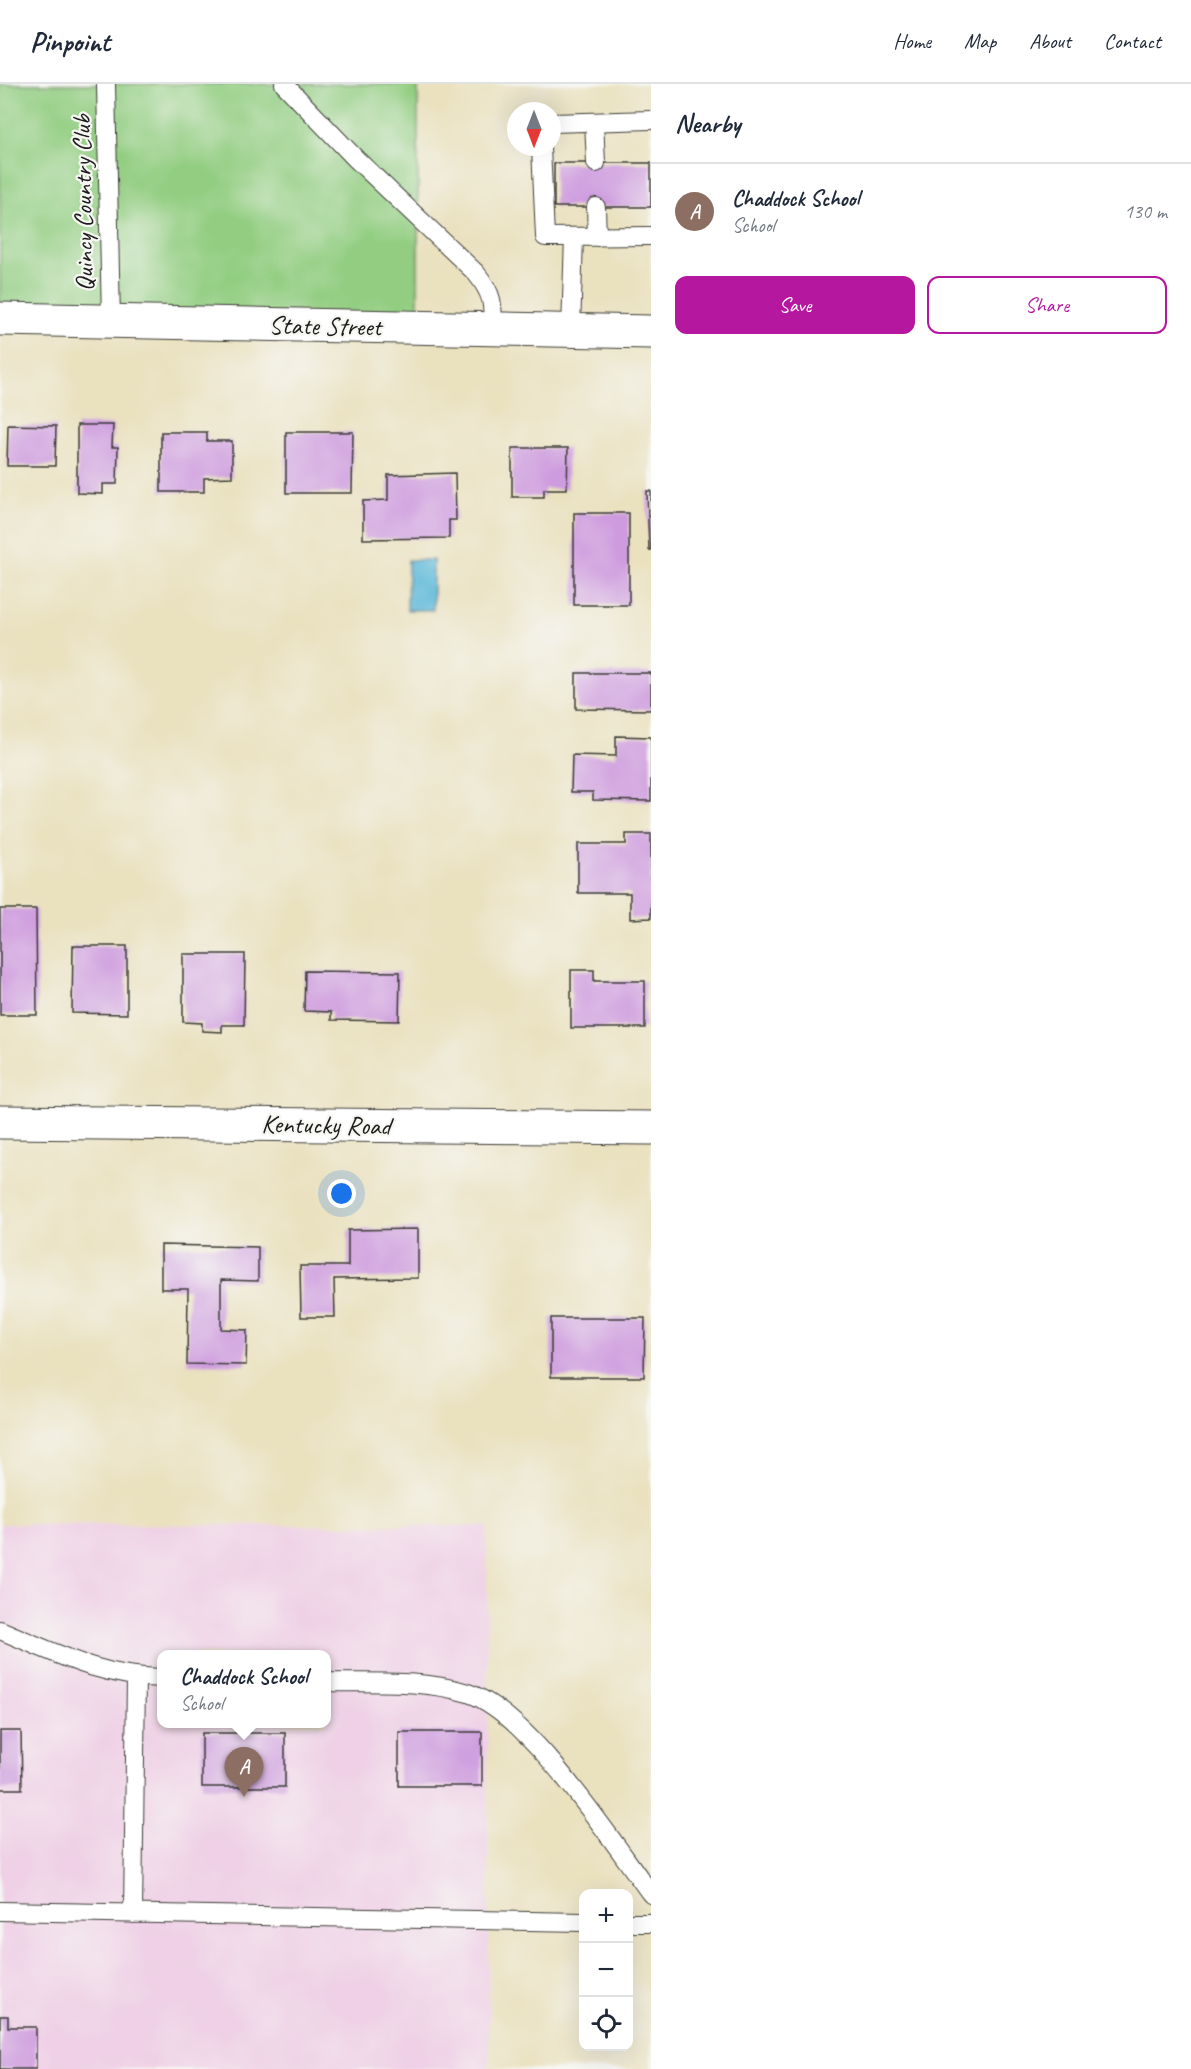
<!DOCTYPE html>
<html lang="en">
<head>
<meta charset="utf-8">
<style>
  body { margin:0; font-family:Caveat,sans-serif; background:#f6f6f7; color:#1f2937 }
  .controls { position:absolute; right:18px; bottom:18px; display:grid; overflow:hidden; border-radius:12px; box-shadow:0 6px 24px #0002 }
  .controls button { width:54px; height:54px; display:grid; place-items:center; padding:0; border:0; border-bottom:2px solid #e0e1e3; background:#fff; color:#1f2937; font:30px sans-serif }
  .compass { position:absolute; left:507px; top:18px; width:54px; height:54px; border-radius:50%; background:#fff; box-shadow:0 6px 24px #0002; rotate:180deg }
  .you { position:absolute; left:342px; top:1110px; width:21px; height:21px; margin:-15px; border:4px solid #fff; border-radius:50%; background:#1a73e8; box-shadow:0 0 0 9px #1a73e833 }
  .badge { display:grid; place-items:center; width:39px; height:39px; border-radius:50%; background:#b5179e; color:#fff; font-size:20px; font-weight:700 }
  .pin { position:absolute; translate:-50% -50px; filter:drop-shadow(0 2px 3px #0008) }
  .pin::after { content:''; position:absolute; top:32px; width:21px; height:18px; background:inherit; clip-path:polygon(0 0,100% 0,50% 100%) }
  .popup { position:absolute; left:157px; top:1566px; width:174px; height:78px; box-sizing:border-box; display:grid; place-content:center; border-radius:12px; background:#fff; filter:drop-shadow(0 2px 4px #0005); font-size:20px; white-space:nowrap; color:#747a83 }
  .popup b { font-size:22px; color:#1f2937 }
  .popup::after { content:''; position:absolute; left:50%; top:100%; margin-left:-12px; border:12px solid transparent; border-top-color:#fff }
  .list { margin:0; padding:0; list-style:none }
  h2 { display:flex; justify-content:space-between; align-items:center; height:78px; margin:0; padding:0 24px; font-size:26px }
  h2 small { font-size:20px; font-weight:400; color:#747a83 }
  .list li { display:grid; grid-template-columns:39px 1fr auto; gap:18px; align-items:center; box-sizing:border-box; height:96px; padding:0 24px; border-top:2px solid #e0e1e3 }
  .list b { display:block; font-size:22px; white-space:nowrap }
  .list p { margin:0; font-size:20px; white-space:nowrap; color:#747a83 }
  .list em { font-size:20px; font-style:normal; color:#747a83 }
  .actions { display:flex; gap:12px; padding:18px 24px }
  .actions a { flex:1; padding:14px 0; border:2px solid #b5179e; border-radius:12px; text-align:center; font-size:21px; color:#b5179e }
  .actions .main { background:#b5179e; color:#fff }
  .icon { flex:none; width:33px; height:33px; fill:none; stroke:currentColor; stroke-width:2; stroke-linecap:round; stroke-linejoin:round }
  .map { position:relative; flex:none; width:651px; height:1985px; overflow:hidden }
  header { display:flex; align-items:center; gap:36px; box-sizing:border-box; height:84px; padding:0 30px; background:#fff; border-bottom:2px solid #e0e1e3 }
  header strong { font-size:28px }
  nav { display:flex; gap:33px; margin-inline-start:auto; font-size:21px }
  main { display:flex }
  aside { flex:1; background:#fff }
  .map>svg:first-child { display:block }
  .built { fill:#efd0e6; fill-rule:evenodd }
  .green { fill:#92cd81; stroke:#57744e; stroke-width:1.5 }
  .water { fill:#5ab7d8; stroke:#3b6a7a; stroke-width:1.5 }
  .building { fill:#ce9bde }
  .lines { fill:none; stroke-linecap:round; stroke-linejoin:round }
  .service-casing { stroke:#3b3a34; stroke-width:20 }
  .minor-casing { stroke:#3b3a34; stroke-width:35 }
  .secondary-casing { stroke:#3b3a34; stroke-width:35 }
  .service { stroke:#fff; stroke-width:18 }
  .minor { stroke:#fff; stroke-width:33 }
  .secondary { stroke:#fff; stroke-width:33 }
  .labels { text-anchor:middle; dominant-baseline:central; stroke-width:4.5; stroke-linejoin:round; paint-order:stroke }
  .street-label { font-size:26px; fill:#1c1c1c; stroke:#f6f6f2 }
</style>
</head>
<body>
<header>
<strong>Pinpoint</strong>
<nav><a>Home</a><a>Map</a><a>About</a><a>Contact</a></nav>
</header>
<main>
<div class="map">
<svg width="651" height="1985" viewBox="0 0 651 1985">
  <rect width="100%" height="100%" fill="#f6f6f2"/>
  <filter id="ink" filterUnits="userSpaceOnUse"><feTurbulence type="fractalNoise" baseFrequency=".0167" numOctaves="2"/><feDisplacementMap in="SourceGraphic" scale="12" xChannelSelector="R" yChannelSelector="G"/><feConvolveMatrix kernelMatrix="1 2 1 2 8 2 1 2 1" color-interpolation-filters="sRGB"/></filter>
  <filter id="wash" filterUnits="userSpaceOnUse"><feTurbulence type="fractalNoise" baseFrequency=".008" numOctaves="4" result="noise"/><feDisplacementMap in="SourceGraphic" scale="24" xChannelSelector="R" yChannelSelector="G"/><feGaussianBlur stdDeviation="1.35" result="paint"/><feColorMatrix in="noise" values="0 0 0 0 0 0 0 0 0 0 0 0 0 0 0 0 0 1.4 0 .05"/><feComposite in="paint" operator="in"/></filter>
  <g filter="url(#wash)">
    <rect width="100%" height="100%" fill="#eae1bf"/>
    <!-- built -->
    <path class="built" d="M0,1440L487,1442L489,1985H0ZM162,1570H326V1640H162Z"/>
    <!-- green -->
    <path class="green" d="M0,0H418V244L0,235Z"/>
    <!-- water -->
    <path class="water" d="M408,476H433V526H407Z"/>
    <g id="blocks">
      <!-- building -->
      <path class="building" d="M554,79H651V123H554Z
        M8,341L56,342L55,382H7Z
        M77,341H113L112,363H118L117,400H103V410L77,409Z
        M161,348H207V357H232V393L204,394V408H161Z
        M286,348H353L352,409H286Z
        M512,364H568L567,405H544V413H512Z
        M455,389L456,436H449V454L363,455V417L388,416V391Z
        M647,407H651V466H649Z
        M574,429H629V521H574Z
        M576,589H651V626L576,625Z
        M616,652L651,653V717L593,716V708H571L572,671L616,672Z
        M626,750H651V834L630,835V809H578V760H626Z
        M0,825H36L37,931H0Z
        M73,862H127V930L72,929Z
        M183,870H245L244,941H222V948L202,947V939L183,938Z
        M571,886H594V897H645V944H571Z
        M305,887L400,888L399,937L331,936V928L304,927Z
        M418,1145V1194L334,1195L335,1233H301L300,1182H348V1146Z
        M161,1161L258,1163V1197L221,1196V1245L247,1246L246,1281L187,1280L188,1205H161Z
        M551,1234H645L644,1293H551Z
        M0,1647H21L22,1705H0Z
        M399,1648H482V1702H399Z
        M202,1649H285V1703H202Z
        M0,1932H8V1943H36V1985H0Z"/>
    </g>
  </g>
  <g filter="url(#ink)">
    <use href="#blocks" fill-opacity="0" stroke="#3b3a34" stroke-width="1.5"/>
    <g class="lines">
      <!-- service casing -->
      <g class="service-casing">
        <path id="service" d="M106,0L111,237
          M284,0L356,75L476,189C493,210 493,219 493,245
          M594,38L596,79
          M552,39L651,36
          M541,63L545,153L651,152
          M596,123L597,153
          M571,246L574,153
          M0,1546C56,1569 100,1593 162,1594
          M326,1598C372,1599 423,1595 468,1609C529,1629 611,1756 651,1810
          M0,1827L584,1838
          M133,1830L136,1594
          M628,1839H651"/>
      </g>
      <!-- minor casing -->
      <g class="minor-casing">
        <path id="minor" d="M0,1038L651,1044"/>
      </g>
      <!-- secondary casing -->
      <g class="secondary-casing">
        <path id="secondary" d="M0,235L651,248"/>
      </g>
      <!-- service -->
      <use href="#service" class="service"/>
      <!-- minor -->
      <use href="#minor" class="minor"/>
      <!-- secondary -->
      <use href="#secondary" class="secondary"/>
    </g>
  </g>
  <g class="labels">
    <!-- street labels -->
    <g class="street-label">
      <text transform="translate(83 119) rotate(-91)">Quincy Country Club</text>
      <text transform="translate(325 242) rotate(1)">State Street</text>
      <text transform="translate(326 1041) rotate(1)">Kentucky Road</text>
    </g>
  </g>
</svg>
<div class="controls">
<button>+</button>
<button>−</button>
<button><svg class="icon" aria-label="locate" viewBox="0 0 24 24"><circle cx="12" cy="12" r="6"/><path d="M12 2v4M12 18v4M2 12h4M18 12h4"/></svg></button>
</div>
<svg class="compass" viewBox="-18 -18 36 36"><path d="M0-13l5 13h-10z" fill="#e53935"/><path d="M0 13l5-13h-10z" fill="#747a83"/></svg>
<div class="you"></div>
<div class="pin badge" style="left:244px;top:1713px;background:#8d6e63">A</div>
<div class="popup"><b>Chaddock School</b>School</div>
</div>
<aside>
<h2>Nearby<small></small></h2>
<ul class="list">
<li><span class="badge" style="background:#8d6e63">A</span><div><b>Chaddock School</b><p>School</p></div><em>130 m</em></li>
</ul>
<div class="actions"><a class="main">Save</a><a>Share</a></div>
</aside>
</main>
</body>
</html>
